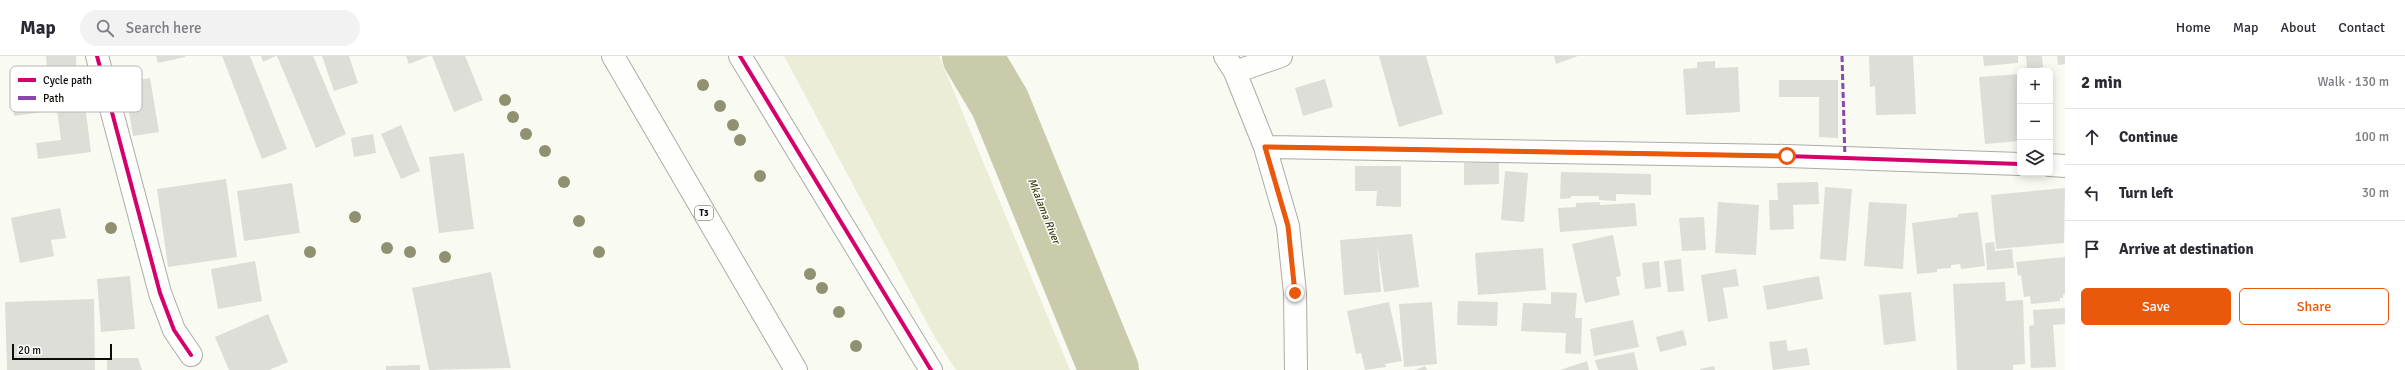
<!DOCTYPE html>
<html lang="en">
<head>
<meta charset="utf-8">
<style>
  body { margin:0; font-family:Signika,sans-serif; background:#f2f2f3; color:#2b2b33 }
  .controls { position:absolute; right:12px; top:12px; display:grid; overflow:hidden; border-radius:6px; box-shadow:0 2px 10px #0003 }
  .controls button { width:36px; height:36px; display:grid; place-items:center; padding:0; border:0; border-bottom:1px solid #e1e1e2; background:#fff; color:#2b2b33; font:20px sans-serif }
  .scale { position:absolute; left:12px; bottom:10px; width:100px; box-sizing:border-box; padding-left:4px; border:2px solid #0c0c08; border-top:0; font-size:11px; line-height:14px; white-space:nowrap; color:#0c0c08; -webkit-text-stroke:3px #fff; paint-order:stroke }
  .stop { position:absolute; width:12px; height:12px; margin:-9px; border:3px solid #ea580c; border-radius:50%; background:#fff }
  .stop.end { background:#ea580c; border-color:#fff; box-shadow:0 1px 4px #0008 }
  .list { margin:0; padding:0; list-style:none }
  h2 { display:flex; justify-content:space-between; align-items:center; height:52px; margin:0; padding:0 16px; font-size:17px }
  h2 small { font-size:13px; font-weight:400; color:#7c7c81 }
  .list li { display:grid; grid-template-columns:26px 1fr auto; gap:12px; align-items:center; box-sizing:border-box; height:56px; padding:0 16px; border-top:1px solid #e1e1e2 }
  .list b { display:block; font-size:15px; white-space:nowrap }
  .list em { font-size:13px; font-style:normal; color:#7c7c81 }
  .actions { display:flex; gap:8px; padding:12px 16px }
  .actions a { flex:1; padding:9px 0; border:1px solid #ea580c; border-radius:6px; text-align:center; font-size:14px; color:#ea580c }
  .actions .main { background:#ea580c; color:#fff }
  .icon { flex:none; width:22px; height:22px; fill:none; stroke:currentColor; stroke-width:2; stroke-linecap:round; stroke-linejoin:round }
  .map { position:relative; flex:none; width:2065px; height:314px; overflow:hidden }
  header { display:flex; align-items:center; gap:24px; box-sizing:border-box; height:56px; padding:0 20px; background:#fff; border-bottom:1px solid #e1e1e2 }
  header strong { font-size:19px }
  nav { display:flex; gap:22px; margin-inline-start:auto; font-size:14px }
  .search { width:280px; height:36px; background:#f2f2f3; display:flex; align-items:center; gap:10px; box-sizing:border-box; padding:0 14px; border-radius:22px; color:#7c7c81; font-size:15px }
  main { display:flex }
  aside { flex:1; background:#fff }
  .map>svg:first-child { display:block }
  .green { fill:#ecedd6 }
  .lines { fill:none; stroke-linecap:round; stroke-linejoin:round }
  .river { stroke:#c9cbab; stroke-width:60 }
  .building { fill:#deded8 }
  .street-casing { stroke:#abaca6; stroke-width:24 }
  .highway-casing { stroke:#abaca6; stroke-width:24 }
  .street { stroke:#fefefd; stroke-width:22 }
  .highway { stroke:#fefefd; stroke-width:22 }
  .quiet { stroke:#8e44ad; stroke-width:3; stroke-dasharray:6 3; stroke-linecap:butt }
  .cycleway-casing { stroke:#fff; stroke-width:6 }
  .cycleway { stroke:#d6006c; stroke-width:4 }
  .tree { fill:#909170 }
  .route { stroke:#ea580c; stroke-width:5 }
  .labels { text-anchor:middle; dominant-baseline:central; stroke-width:3; stroke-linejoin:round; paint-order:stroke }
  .shield { fill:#fff; stroke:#555552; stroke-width:1 }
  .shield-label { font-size:9px; font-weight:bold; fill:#0c0c08 }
  .water-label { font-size:11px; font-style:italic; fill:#424311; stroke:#fff }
  .key { fill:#fff; stroke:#b6b6b5; stroke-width:1 }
  .key-label { font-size:11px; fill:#0c0c08 }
</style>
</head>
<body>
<header>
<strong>Map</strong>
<div class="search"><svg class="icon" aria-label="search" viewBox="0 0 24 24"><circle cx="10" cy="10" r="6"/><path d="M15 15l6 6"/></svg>Search here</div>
<nav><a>Home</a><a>Map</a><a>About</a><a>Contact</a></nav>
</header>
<main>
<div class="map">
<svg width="2065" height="314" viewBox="0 0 2065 314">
  <rect width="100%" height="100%" fill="#f9faf2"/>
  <!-- green -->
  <path class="green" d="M784,0H939L1070,314H956L934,280Z"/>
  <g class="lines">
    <!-- river -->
    <path class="river" d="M972,0L1000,47L1109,314"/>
  </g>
  <!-- building -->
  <path class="building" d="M46,0H76L77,25L48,27Z
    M156,0H185V1L158,7Z
    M222,0H250L287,93L262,103Z
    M261,0H276L263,6Z
    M277,0H313L346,78L316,92Z
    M322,0H349L358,27L334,35Z
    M406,0H429L409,8Z
    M432,0H465L483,44L454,56Z
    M1379,0H1426L1443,58L1399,71Z
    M1554,0H1578L1556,8Z
    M1869,0H1913L1916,58L1876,59L1875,30L1870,31Z
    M1983,0H2018V7L1984,10Z
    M2026,0H2042L2043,11L2027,13Z
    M2057,0H2065V8L2058,9Z
    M1715,5V12L1738,11L1740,56L1686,59L1683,13L1697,12V6Z
    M2020,18V85L1985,88L1979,21Z
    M150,22L159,76L133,80L124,26Z
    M1325,23L1333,51L1303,60L1295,32Z
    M1779,24H1838V82L1819,81V41H1779Z
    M83,33L91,96L38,103L36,87L61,84L57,54L14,60L12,43Z
    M401,69L420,115L401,123L381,78Z
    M373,78L376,97L354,101L351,82Z
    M464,97L474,173L439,177L429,101Z
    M1499,106V128L1464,129V107Z
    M1355,110H1401V151L1376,150L1377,135H1355Z
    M1505,115L1528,117L1524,166L1501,164Z
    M1561,116L1651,118V139L1616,138V145L1599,144V140H1571V142L1560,143Z
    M226,123L237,201L168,211L157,133Z
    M1818,126L1819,148L1793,149L1794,173L1770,174L1769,144H1778L1777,127Z
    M292,127L300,177L244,185L237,135Z
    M1825,131L1852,133L1846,205L1820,203Z
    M2065,132L2064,187L1996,193L1991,139Z
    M1600,146V149L1635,147L1637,170L1560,176L1558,152L1576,151V147Z
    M1718,146L1759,149L1756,199L1715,197Z
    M1869,146L1907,148L1903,213L1864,210Z
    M60,152L66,182L51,184L54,200L20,207L11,162Z
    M1978,156L1985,210L1961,213L1960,208L1951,209V212L1937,213V216L1917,218L1912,167L1958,161V158Z
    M1704,161L1706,194L1682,195L1679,162Z
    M1412,178L1419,231L1384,236L1377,189L1381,236L1344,239L1340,184Z
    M1613,179L1621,220L1616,221L1620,239L1585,247L1572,188Z
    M1994,186L1995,195L2012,193L2014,212L1987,214L1985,187Z
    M1543,192L1546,234L1478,239L1475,197Z
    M2065,201V238L2063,239V242H2060V245L2031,248L2030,240L2024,241L2021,219L2018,220L2016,206Z
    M1681,203L1684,235L1668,236L1664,205Z
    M255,205L262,245L218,253L211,213Z
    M1659,205L1661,231L1645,233L1642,207Z
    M1736,213L1739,230L1723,232L1728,262L1708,266L1701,219Z
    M491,216L511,312L429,314L412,232Z
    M130,220L135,273L101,276L97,223Z
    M1819,220L1823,243L1767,254L1763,230Z
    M2005,226L2006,245L2023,244L2025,308L2013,309V314H1957L1953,228Z
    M1551,236L1577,237L1575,262H1582L1581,298L1565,297L1566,277L1521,275L1523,247L1551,248Z
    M1911,236L1916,285L1884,289L1879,239Z
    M94,243L95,314H7L5,246Z
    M1458,245L1498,246L1497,270L1457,269Z
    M1389,246L1402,305L1385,308L1386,311L1365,314L1361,297L1356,298L1347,255Z
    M1432,246L1437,308L1404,311L1399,248Z
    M2065,252V268L2053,269L2056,311L2031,312L2029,270L2034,269L2033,254Z
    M268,258L288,306L269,314H229L215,281Z
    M1633,264L1639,291L1594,300L1590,273Z
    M1683,274L1687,289L1660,296L1656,281Z
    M1786,284L1788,295L1807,292L1810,309L1773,314L1769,286Z
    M1634,296L1638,314H1598L1595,304Z
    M107,302H138L142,314H107Z
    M1587,305L1589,314H1560Z
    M420,309V314H386V310Z
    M1425,310L1427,314H1415Z
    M1714,310L1715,314H1700V313Z"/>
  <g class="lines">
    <!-- street casing -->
    <g class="street-casing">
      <path id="street" d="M97,0L160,237L174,274L191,299
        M740,0L931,314
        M1225,0L1235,16L1265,91L1288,170L1295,237L1296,314
        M1235,16L1281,0
        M1265,91L1787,100L2020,108
        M2050,109L2065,110"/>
    </g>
    <!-- highway casing -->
    <g class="highway-casing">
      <path id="highway" d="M613,0L796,314"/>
    </g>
    <!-- street -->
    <use href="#street" class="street"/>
    <!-- highway -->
    <use href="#highway" class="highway"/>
    <!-- quiet -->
    <path class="quiet" d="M1842,0L1845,103"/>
    <!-- cycleway casing -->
    <g class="cycleway-casing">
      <path id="cycleway" d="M97,0L160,237L174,274L191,299
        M740,0L931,314
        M1265,91L1787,100L2020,108"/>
    </g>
    <!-- cycleway -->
    <use href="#cycleway" class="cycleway"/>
  </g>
  <!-- trees -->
  <g class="tree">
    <circle cx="703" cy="29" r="6"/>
    <circle cx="505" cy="44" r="6"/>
    <circle cx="720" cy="50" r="6"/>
    <circle cx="513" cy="61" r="6"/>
    <circle cx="733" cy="69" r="6"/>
    <circle cx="526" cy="78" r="6"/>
    <circle cx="740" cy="84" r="6"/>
    <circle cx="545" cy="95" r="6"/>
    <circle cx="760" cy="120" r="6"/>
    <circle cx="564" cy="126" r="6"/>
    <circle cx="355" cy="161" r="6"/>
    <circle cx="579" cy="165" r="6"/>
    <circle cx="111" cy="172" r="6"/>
    <circle cx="387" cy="192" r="6"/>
    <circle cx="310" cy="196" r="6"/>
    <circle cx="410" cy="196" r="6"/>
    <circle cx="599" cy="196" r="6"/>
    <circle cx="445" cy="201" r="6"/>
    <circle cx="810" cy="218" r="6"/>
    <circle cx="822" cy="232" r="6"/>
    <circle cx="839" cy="256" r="6"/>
    <circle cx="856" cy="290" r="6"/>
  </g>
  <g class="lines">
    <!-- route -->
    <path class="route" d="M1295,237L1288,170L1265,91L1787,100"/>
  </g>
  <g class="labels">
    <!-- shield labels -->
    <rect class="shield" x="695" y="150" width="18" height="14" rx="3"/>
    <g class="shield-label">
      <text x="704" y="157">T3</text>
    </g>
    <!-- water labels -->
    <g class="water-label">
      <text transform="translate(1044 155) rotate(68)">Mkalama River</text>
    </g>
  </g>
  <!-- legend -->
  <rect x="10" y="10" width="132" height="46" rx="6" class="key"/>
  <rect x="18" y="22" width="18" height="4" fill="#d6006c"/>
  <rect x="18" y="40" width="18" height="4" fill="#8e44ad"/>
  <g class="key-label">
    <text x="43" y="28">Cycle path</text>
    <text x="43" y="46">Path</text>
  </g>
</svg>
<div class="controls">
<button>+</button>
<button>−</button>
<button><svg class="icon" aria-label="layers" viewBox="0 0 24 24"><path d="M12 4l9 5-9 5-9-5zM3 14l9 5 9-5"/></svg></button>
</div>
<div class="scale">20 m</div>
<div class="stop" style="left:1787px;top:100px"></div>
<div class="stop end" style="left:1295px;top:237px"></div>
</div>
<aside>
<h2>2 min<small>Walk · 130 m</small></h2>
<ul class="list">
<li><svg class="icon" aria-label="ahead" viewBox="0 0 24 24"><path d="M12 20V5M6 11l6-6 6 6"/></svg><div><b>Continue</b></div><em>100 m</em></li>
<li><svg class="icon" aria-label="left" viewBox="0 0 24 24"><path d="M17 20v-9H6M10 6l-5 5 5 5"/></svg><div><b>Turn left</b></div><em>30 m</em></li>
<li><svg class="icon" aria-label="arrive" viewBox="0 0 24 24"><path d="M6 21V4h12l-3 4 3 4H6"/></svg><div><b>Arrive at destination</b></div></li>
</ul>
<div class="actions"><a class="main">Save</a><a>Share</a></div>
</aside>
</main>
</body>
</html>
